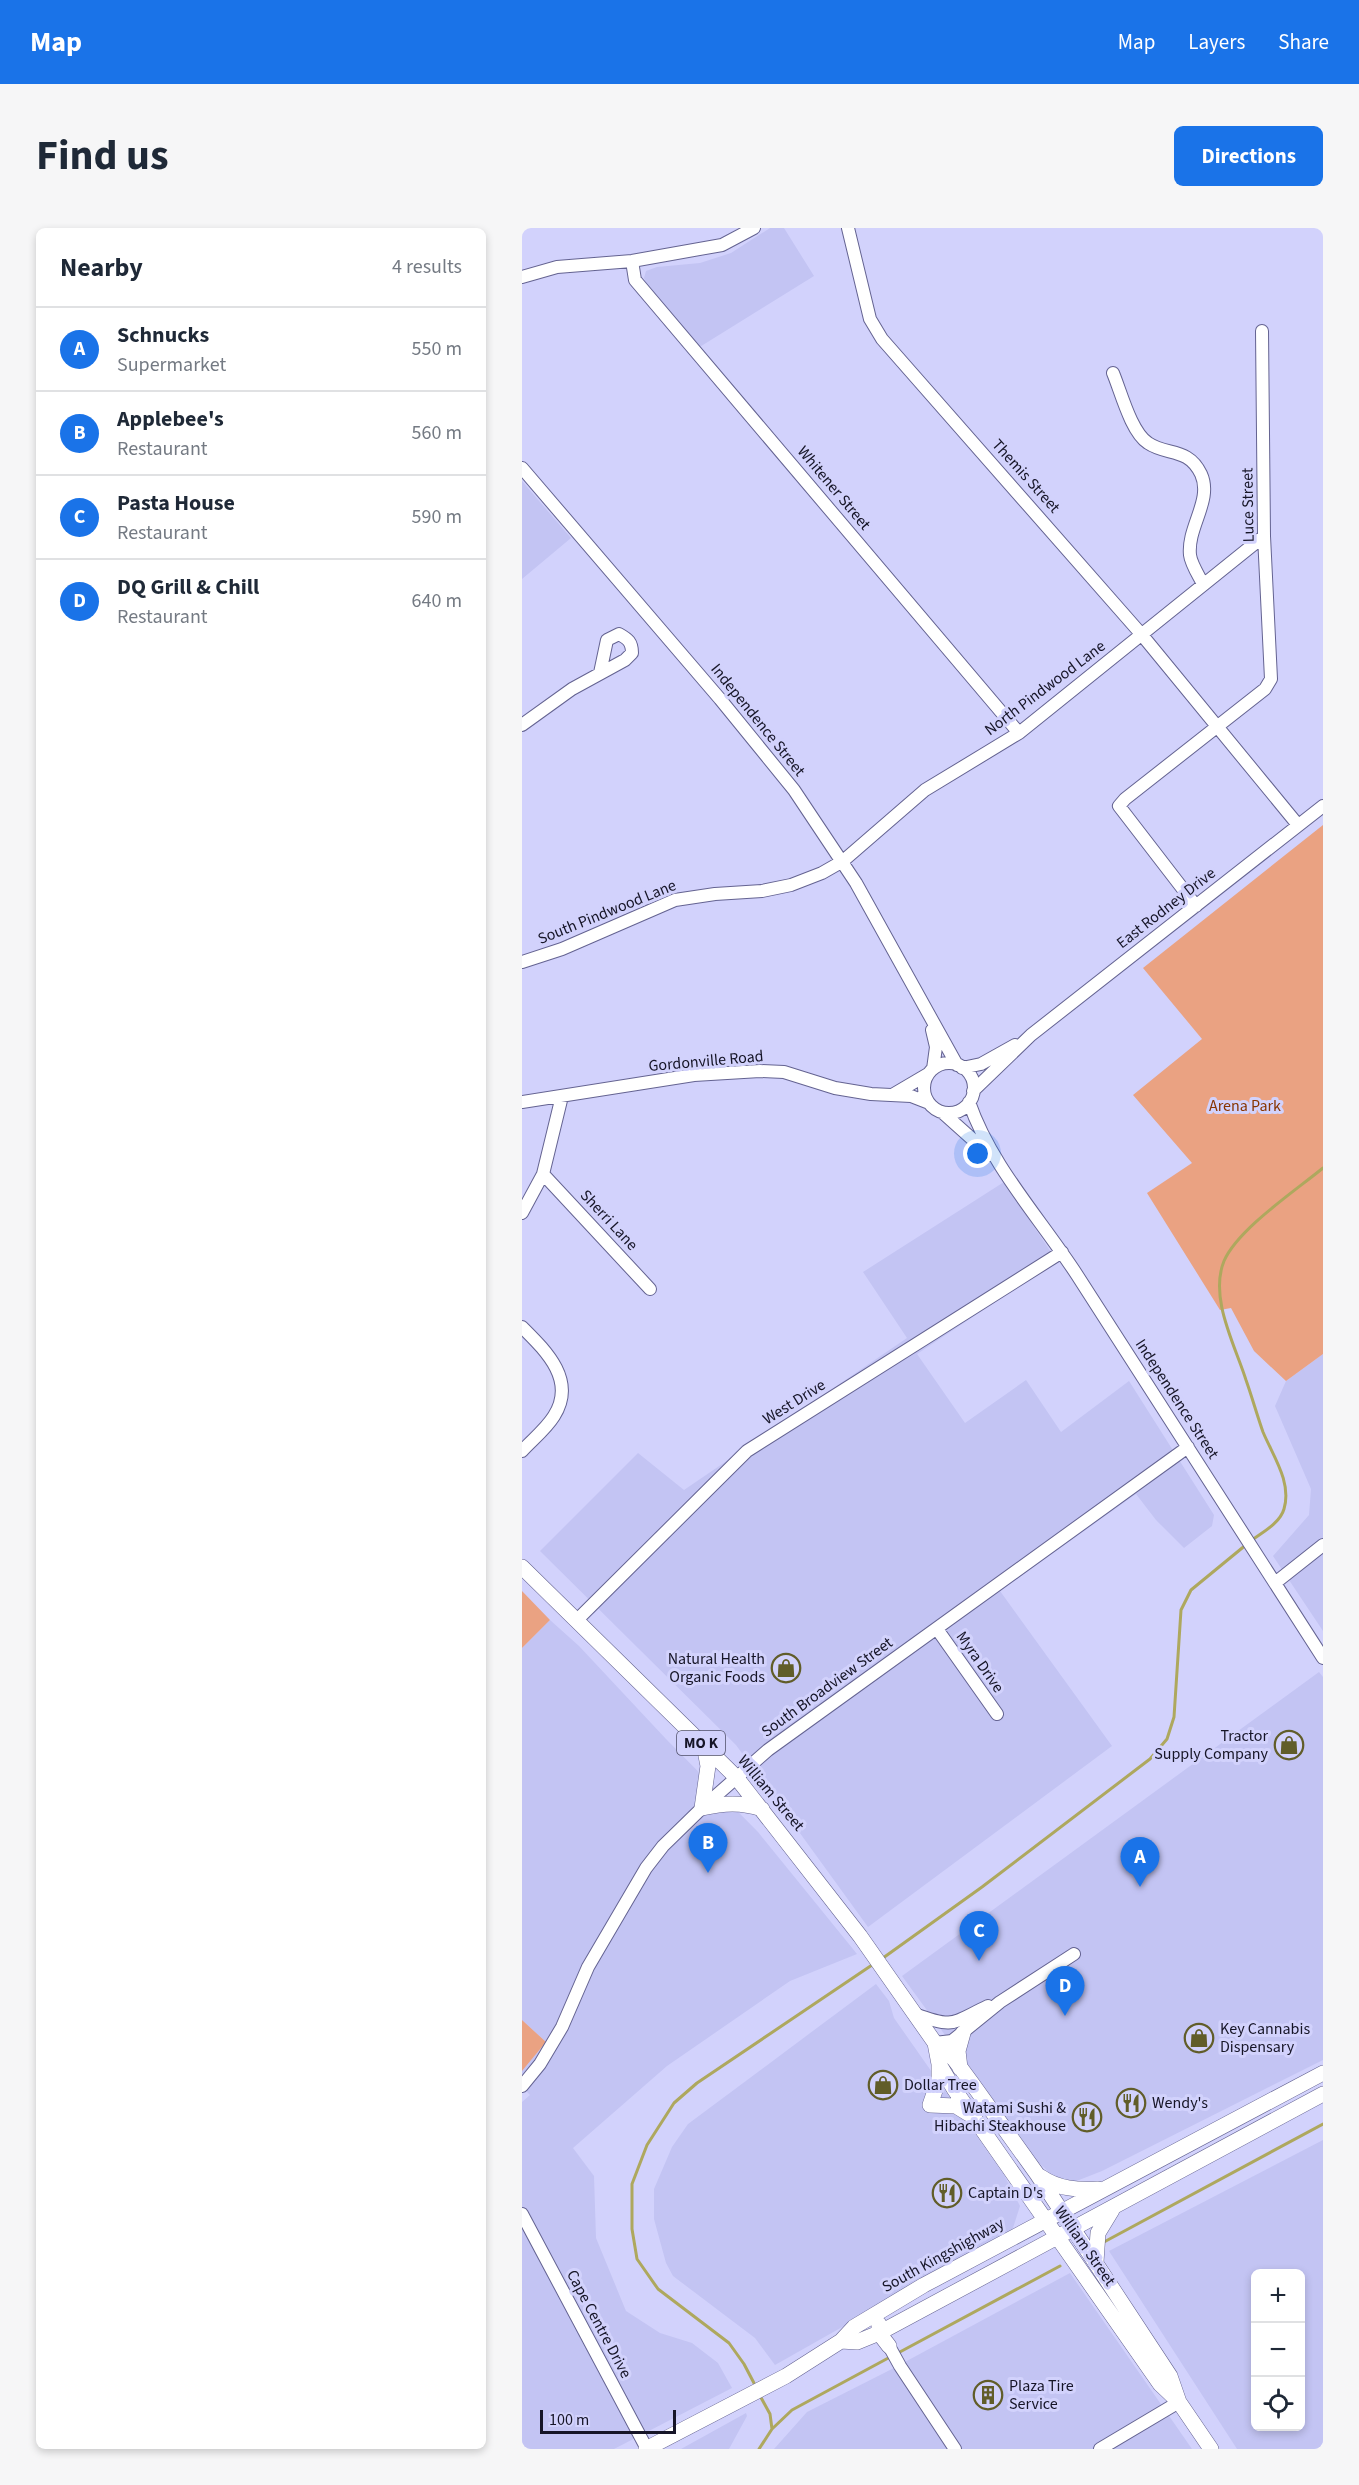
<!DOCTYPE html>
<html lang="en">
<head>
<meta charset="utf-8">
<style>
  body { margin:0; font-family:"Source Sans 3",sans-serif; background:#f6f6f7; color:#1f2937 }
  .controls { position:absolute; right:18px; bottom:18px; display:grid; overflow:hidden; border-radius:9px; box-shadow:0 3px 9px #0003 }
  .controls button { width:54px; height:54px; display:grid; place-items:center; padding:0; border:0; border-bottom:2px solid #e0e1e3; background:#fff; color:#1f2937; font:30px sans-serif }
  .scale { position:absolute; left:18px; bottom:15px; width:136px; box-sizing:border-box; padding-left:6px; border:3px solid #161527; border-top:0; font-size:16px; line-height:21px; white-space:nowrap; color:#161527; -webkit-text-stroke:4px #d2d2fc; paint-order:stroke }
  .you { position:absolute; left:456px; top:926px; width:21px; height:21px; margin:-15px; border:4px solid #fff; border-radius:50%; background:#1a73e8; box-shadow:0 0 0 9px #1a73e833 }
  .badge { display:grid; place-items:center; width:39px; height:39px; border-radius:50%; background:#1a73e8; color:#fff; font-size:20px; font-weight:700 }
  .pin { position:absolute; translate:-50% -50px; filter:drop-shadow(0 2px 3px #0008) }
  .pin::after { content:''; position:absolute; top:32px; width:21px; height:18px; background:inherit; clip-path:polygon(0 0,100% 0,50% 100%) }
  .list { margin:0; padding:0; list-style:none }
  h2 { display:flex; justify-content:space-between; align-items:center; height:78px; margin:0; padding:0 24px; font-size:26px }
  h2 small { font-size:20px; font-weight:400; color:#747a83 }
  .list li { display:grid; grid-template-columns:39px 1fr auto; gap:18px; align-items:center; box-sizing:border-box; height:84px; padding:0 24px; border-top:2px solid #e0e1e3 }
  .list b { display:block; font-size:22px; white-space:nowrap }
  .list p { margin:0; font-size:20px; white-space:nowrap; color:#747a83 }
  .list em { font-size:20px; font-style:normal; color:#747a83 }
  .icon { flex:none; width:33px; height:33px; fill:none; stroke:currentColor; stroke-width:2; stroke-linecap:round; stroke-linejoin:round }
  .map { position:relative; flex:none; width:801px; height:2221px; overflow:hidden; border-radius:9px }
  header { display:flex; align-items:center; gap:36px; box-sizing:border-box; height:84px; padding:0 30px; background:#1a73e8; color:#fff }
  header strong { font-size:28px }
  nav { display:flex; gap:33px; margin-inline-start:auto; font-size:21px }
  .intro { display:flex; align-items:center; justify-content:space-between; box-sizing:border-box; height:144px; padding:0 36px }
  h1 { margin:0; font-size:42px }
  .button { padding:15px 27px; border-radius:9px; background:#1a73e8; color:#fff; font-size:21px; font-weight:700 }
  main { display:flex; gap:36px; padding:0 36px }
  aside { flex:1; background:#fff; border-radius:9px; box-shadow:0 3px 9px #0003 }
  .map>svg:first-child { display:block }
  .built { fill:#c3c4f3; fill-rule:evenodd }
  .green { fill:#eaa282 }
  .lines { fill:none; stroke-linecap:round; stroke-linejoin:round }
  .stream { stroke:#aea85e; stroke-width:3 }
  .minor-casing { stroke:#646391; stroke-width:14 }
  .major-casing { stroke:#646391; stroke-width:16 }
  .minor { stroke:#fff; stroke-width:12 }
  .major { stroke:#fff; stroke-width:15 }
  .labels { text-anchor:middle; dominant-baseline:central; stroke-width:6; stroke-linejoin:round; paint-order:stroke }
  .shield { fill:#d2d2fc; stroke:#4e4e67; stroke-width:1.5 }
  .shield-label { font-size:15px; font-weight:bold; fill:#161527 }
  .street-label { font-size:16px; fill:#161527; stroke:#d2d2fc }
  .park-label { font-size:16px; fill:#873400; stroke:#d2d2fc }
  .poi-label { font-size:16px; fill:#161527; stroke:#d2d2fc; text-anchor:start }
</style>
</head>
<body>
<header>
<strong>Map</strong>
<nav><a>Map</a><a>Layers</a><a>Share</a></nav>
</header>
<div class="intro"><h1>Find us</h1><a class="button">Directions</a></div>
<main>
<aside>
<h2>Nearby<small>4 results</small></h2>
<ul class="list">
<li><span class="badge">A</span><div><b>Schnucks</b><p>Supermarket</p></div><em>550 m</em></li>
<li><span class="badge">B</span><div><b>Applebee's</b><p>Restaurant</p></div><em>560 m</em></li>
<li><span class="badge">C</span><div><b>Pasta House</b><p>Restaurant</p></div><em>590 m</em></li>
<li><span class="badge">D</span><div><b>DQ Grill &amp; Chill</b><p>Restaurant</p></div><em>640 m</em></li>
</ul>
</aside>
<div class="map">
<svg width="801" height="2221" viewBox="0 0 801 2221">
  <rect width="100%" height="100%" fill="#d2d2fc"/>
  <!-- built -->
  <path class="built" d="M248,0H262L292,48L176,120L125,57L122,50L124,43L135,39L178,35L209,25Z
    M0,253L49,310L0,351Z
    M482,954L535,1033L395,1126L443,1195L504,1152L539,1204L607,1153L692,1287L690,1298L662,1320L634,1292L614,1266L478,1363L590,1518L346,1699L214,1517L18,1323L116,1225L162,1262L385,1110L341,1044Z
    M801,1126V1403L751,1328L787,1287L789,1261L753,1178L764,1153Z
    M28,1392L57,1418L144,1511L236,1604L335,1726L268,1753L145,1838L51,1920L72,1948L74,2010L104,2083L138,2105L170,2115L196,2135L210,2160L92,2221H0V1874L8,1867L0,1859V1843L24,1814L0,1792V1420Z
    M797,1444L801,1449V1832L580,1943L552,1954L532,1949L514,1932L380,1748Z
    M354,1756L367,1773L372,1790L482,1947L498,1978L490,2003L253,2137L233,2110L151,2048L144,2035L132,1991V1961L150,1919L166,1896Z
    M801,1912V2221H715L587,2023ZM734,2046H778V2198H734Z
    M548,2045L670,2221H252L285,2184L368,2142Z
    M224,2185L225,2188L207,2221H159Z"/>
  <!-- green -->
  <path class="green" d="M801,597V1126L764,1153L732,1123L709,1080L698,1082L625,965L670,935L611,867L680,811L621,740Z
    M0,1363L28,1392L0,1420Z
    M0,1792L24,1814L0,1843Z"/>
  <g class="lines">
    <!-- stream -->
    <path class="stream" d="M730,1312C741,1304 758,1295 762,1281C770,1254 751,1228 741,1204C735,1187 730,1169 724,1152C713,1117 687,1070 702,1033C716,1001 773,963 801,940
      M361,1730L460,1659L628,1531L645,1511L652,1489L659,1382L669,1362L725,1316
      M582,2014L801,1896
      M376,2125L538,2038
      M233,2157L222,2136L207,2115L136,2061L115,2031L110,2001V1956L125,1917L152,1875L175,1855L353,1735
      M250,2201L270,2182L370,2128
      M237,2221L250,2201L248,2186L237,2166"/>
    <!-- minor casing -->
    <g class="minor-casing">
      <path id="minor" d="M326,0L348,91L360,111L620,407L776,597
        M110,33L113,52L497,505
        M0,49L35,39L110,33L200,17L232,0
        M591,145C599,164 609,204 626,215C645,228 666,219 679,246C691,272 665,299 668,327C669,336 677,348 681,356
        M0,240L198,471L272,562L334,655L435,837
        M0,497L50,461L103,432L110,425C110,414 106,411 97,406L85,412L78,445
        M674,678L597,578L603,571L743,461L749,451L742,308L740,103
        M0,734L40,721L153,672L193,666L240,663L269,657L300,645L321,633L403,562L497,505L742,308
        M410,802L414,819L411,841
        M402 860a25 25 0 1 1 50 0a25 25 0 1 1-50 0Z
        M440,840L459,836L493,817
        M451,863L509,807L801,578
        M372,866L406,846
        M0,874L172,847L238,843L262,844L313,860L349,866L389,868L407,875
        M447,874C469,938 518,990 555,1047C637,1174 719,1302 801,1430
        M420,884L468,927
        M21,946L128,1061
        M0,985L21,946L40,868
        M0,1099C23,1122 55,1152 32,1188C24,1201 10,1212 0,1223
        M753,1355L801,1317
        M55,1392L225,1223L540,1024
        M415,1401L475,1486
        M393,1786C433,1801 430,1795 466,1778
        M413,1815L430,1813L478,1774L552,1726
        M0,1858L18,1836L40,1799L66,1739L124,1640L141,1618L180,1580L246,1522L666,1219
        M0,1986L125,2221
        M367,2118L378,2138L433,2221
        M578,2221L657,2174"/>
    </g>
    <!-- major casing -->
    <g class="major-casing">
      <path id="major" d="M0,1339L214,1549L338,1708L413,1815L432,1831L449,1854L515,1946L648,2148L657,2174L638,2156L432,1861L417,1836L413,1815
        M182,1517L186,1538L180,1580C202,1575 219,1574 240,1581
        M438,1840L436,1823L441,1805
        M408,1877L434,1878L447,1886
        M408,1877L417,1851V1836
        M519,1949C536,1961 556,1962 576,1961
        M574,2034L576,2005L590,1982
        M357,2096V2105L367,2118
        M319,2113L335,2114L357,2105L801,1866
        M657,2174L689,2221
        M124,2221L264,2148L319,2113L332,2099L402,2057L801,1845"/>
    </g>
    <!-- minor -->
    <use href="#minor" class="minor"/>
    <!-- major -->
    <use href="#major" class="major"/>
  </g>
  <!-- icons -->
  <defs>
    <g id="shop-ring" transform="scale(1.5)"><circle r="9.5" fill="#d2d2fc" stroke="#615d29" stroke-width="1.5"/><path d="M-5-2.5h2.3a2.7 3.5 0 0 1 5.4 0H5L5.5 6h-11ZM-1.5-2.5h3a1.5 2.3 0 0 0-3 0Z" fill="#615d29"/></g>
    <g id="restaurant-ring" transform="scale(1.5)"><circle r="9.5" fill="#d2d2fc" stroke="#615d29" stroke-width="1.5"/><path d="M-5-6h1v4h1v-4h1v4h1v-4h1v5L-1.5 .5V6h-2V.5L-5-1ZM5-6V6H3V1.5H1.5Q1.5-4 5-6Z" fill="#615d29"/></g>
    <g id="building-ring" transform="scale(1.5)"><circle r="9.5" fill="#d2d2fc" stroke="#615d29" stroke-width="1.5"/><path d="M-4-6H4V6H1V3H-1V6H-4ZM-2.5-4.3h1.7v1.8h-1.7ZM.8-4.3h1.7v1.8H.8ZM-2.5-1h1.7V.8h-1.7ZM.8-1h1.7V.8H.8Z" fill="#615d29"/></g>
  </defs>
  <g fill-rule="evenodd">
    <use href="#shop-ring" x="264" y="1440"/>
    <use href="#shop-ring" x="767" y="1517"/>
    <use href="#shop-ring" x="677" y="1810"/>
    <use href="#shop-ring" x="361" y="1857"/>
    <use href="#restaurant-ring" x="609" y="1875"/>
    <use href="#restaurant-ring" x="565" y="1889"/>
    <use href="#restaurant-ring" x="425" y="1965"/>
    <use href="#building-ring" x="466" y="2167"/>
  </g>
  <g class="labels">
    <!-- shield labels -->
    <rect class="shield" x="155" y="1503" width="48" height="24" rx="4.5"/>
    <g class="shield-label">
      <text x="179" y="1515">MO K</text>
    </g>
    <!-- street labels -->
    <g class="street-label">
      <text transform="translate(504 248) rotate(48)">Themis Street</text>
      <text transform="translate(312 260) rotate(50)">Whitener Street</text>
      <text transform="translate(726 277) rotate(-91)">Luce Street</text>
      <text transform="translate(523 460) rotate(-37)">North Pindwood Lane</text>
      <text transform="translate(236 492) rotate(51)">Independence Street</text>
      <text transform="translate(644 680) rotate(-38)">East Rodney Drive</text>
      <text transform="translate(85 684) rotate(-22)">South Pindwood Lane</text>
      <text transform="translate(184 833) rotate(-5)">Gordonville Road</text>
      <text transform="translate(87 992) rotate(47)">Sherri Lane</text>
      <text transform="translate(655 1171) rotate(57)">Independence Street</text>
      <text transform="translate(272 1174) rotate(-32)">West Drive</text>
      <text transform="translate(458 1434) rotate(55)">Myra Drive</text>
      <text transform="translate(305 1459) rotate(-36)">South Broadview Street</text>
      <text transform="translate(249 1565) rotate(50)">William Street</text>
      <text transform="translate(563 2018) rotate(55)">William Street</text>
      <text transform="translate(421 2027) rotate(-29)">South Kingshighway</text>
      <text transform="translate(77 2096) rotate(62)">Cape Centre Drive</text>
    </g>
    <!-- park labels -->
    <g class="park-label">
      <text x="723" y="878">Arena Park</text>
    </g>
    <!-- poi labels -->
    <g class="poi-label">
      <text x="243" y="1431" text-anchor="end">Natural Health<tspan x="243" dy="18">Organic Foods</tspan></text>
      <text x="746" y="1508" text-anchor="end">Tractor<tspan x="746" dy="18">Supply Company</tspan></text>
      <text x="698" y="1801">Key Cannabis<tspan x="698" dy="18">Dispensary</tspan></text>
      <text x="382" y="1857">Dollar Tree</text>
      <text x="630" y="1875">Wendy's</text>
      <text x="544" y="1880" text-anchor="end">Watami Sushi &amp;<tspan x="544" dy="18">Hibachi Steakhouse</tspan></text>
      <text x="446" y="1965">Captain D's</text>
      <text x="487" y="2158">Plaza Tire<tspan x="487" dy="18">Service</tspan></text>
    </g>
  </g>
</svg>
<div class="controls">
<button>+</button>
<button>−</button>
<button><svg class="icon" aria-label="locate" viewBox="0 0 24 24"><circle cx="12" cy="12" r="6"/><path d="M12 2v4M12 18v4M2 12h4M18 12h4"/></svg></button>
</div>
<div class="scale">100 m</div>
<div class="you"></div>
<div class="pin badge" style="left:618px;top:1659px">A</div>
<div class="pin badge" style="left:186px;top:1645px">B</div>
<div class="pin badge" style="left:457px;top:1733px">C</div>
<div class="pin badge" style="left:543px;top:1788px">D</div>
</div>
</main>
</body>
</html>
